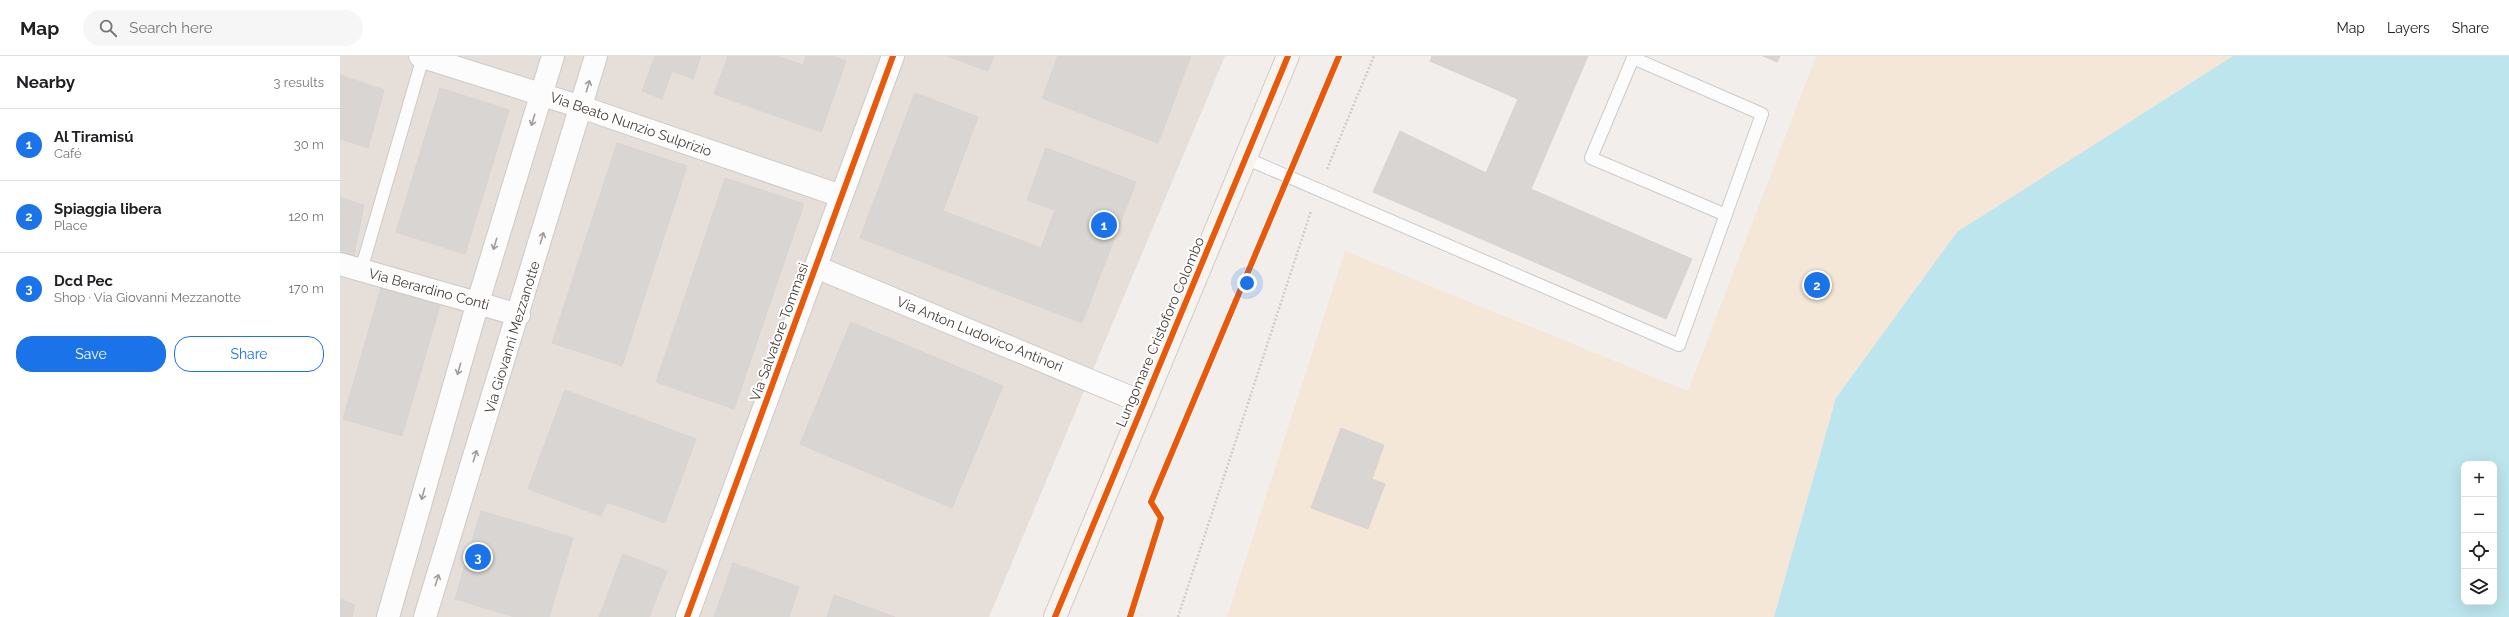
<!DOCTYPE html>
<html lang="en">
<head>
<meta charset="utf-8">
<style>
  body { margin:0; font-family:Raleway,sans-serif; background:#f6f6f6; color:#202124 }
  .controls { position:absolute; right:12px; bottom:12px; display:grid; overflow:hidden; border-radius:8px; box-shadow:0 4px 16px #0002 }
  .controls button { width:36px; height:36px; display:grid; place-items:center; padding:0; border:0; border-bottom:1px solid #e0e0e0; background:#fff; color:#202124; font:20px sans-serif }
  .you { position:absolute; left:907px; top:227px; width:14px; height:14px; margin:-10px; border:3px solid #fff; border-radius:50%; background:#1a73e8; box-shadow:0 0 0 6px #1a73e833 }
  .badge { display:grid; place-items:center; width:26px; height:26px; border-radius:50%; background:#1a73e8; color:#fff; font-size:13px; font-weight:700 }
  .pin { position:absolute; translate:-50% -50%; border:2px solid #fff; box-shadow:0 1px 4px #0006 }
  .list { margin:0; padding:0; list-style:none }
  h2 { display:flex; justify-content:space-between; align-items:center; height:52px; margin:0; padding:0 16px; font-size:17px }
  h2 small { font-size:13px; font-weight:400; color:#757577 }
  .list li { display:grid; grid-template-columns:26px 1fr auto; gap:12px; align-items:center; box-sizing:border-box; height:72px; padding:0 16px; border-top:1px solid #e0e0e0 }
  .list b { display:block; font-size:15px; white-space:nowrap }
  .list p { margin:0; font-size:13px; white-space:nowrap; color:#757577 }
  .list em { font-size:13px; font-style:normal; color:#757577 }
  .actions { display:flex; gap:8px; padding:12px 16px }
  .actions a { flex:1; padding:9px 0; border:1px solid #1a73e8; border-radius:16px; text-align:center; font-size:14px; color:#1a73e8 }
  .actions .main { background:#1a73e8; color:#fff }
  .icon { flex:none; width:22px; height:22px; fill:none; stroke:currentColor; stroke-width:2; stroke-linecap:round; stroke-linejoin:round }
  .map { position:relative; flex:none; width:2169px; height:561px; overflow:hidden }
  header { display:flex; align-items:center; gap:24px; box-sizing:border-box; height:56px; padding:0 20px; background:#fff; border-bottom:1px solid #e0e0e0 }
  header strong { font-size:19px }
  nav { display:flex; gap:22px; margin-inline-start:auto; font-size:14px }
  .search { width:280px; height:36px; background:#f6f6f6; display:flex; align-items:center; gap:10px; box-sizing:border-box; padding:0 14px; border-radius:22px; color:#757577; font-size:15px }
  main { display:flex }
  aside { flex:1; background:#fff }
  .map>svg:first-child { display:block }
  .residential { fill:#e5ded9 }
  .sand { fill:#f4e7d7 }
  .water { fill:#bde5ed; fill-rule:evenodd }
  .building { fill:#d9d5d2; stroke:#d9d4d1 }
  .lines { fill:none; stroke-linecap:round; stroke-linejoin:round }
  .lane-casing { stroke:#cdcac7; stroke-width:14 }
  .street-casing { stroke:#cdcac7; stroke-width:24 }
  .secondary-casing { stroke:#d2cbc4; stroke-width:24 }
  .path { stroke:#d1cdcb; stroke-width:2.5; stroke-dasharray:2 2; stroke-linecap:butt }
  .lane { stroke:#fdfcfc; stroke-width:12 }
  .street { stroke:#fdfcfc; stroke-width:22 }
  .secondary { stroke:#f7f3ef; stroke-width:22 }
  .cycleway-casing { stroke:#fff; stroke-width:8 }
  .cycleway { stroke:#e8590c; stroke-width:6 }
  .oneway { stroke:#a29c9a }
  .labels { text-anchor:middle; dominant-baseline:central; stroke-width:4; stroke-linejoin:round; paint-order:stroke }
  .street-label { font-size:14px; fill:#473d37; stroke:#fff }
</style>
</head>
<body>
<header>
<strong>Map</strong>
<div class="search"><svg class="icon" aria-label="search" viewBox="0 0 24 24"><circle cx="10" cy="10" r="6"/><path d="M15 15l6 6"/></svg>Search here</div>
<nav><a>Map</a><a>Layers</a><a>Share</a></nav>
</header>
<main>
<aside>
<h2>Nearby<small>3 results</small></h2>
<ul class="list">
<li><span class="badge">1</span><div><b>Al Tiramisú</b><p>Café</p></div><em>30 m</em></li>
<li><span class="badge">2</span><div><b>Spiaggia libera</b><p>Place</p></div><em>120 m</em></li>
<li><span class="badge">3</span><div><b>Dcd Pec</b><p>Shop · Via Giovanni Mezzanotte</p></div><em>170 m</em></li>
</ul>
<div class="actions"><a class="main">Save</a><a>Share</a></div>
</aside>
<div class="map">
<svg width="2169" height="561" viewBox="0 0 2169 561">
  <rect width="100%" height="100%" fill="#f1eeec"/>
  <!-- residential -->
  <path class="residential" d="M0,0H885L649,561H0Z"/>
  <!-- sand -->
  <path class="sand" d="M1476,0H1893L1617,176L1496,342L1434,561H887L1005,195L1348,335Z"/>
  <!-- water -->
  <path class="water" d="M1893,0H2169V561H1434L1496,342L1617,176ZM2124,408H2154V546H2124Z"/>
  <!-- building -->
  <path class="building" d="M315,0H361L353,23L332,15L322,43L302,35Z
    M388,0H437L463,9L466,0H493L506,5L481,76L374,38Z
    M607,0H654L648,15Z
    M718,0H851L818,87L702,42Z
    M1092,0H1248L1191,133L1352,203L1326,263L1033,136L1060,75L1146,117L1178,43L1090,5Z
    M1423,0H1440L1437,6Z
    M0,19L44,34L28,92L0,83Z
    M100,32L169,54L125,198L56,176Z
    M575,37L638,61L603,155L701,192L715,154L687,144L706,92L796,126L742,267L520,182Z
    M277,87L347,110L282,310L212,287Z
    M385,122L464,148L394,353L316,326Z
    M0,141L24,149L14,200L0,196Z
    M41,232L100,249L62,380L3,363Z
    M511,266L663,330L612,452L460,388Z
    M225,334L356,383L325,467L267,446L261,460L188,433Z
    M1001,372L1044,389L1032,423L1045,428L1028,473L971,452Z
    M141,455L233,482L209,561H175L115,543Z
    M283,498L327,515L309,561H259Z
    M393,507L459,531L449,561H374Z
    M494,539L555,561H487Z
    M0,543L15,549L12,561H0Z"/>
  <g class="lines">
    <!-- lane casing -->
    <g class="lane-casing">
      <path id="lane" d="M905,102L1339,289L1422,58L1293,2L1251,102L1386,159
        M21,214L83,1"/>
    </g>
    <!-- street casing -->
    <g class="street-casing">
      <path id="street" d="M80,0L241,51L501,140
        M0,208L179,259
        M476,211L804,347
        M48,561L138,246L213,0
        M85,561L256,0
        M347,561L553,0"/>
    </g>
    <!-- secondary casing -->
    <g class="secondary-casing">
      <path id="secondary" d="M715,561L948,0"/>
    </g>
    <!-- path -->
    <path class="path" d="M987,113L1034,0
      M838,561L971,155"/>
    <!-- lane -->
    <use href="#lane" class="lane"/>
    <!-- street -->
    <use href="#street" class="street"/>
    <!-- secondary -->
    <use href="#secondary" class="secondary"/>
    <!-- cycleway casing -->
    <g class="cycleway-casing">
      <path id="cycleway" d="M347,561L553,0
        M715,561L948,0
        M790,561L821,462L811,446L999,0"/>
    </g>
    <!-- cycleway -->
    <use href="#cycleway" class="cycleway"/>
  </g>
  <!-- one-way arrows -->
  <defs><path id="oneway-shaft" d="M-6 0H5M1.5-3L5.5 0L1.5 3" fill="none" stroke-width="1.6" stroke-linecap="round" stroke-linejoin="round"/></defs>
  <g class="oneway">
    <use href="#oneway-shaft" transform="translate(248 30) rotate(-74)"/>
    <use href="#oneway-shaft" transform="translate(193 64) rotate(107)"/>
    <use href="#oneway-shaft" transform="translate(202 182) rotate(-73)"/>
    <use href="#oneway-shaft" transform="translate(155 188) rotate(107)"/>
    <use href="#oneway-shaft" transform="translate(119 313) rotate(106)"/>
    <use href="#oneway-shaft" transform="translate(135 400) rotate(-73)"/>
    <use href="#oneway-shaft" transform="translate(83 438) rotate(106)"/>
    <use href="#oneway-shaft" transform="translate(97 524) rotate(-73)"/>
  </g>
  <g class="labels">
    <!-- street labels -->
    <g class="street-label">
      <text transform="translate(291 68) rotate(19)">Via Beato Nunzio Sulprizio</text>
      <text transform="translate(89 233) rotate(15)">Via Berardino Conti</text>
      <text transform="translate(439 276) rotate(-70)">Via Salvatore Tommasi</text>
      <text transform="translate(820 276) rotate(-67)">Lungomare Cristoforo Colombo</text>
      <text transform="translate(640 278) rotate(22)">Via Anton Ludovico Antinori</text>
      <text transform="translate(172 281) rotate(-73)">Via Giovanni Mezzanotte</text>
    </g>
  </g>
</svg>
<div class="controls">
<button>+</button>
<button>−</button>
<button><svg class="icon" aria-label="locate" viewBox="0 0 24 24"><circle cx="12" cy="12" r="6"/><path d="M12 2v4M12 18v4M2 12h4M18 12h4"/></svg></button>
<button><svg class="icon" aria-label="layers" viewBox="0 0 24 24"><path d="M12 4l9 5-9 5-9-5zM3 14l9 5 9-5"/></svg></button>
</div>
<div class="you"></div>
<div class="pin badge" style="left:764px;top:169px">1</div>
<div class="pin badge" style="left:1477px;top:229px">2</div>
<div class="pin badge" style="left:138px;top:501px">3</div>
</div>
</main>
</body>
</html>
